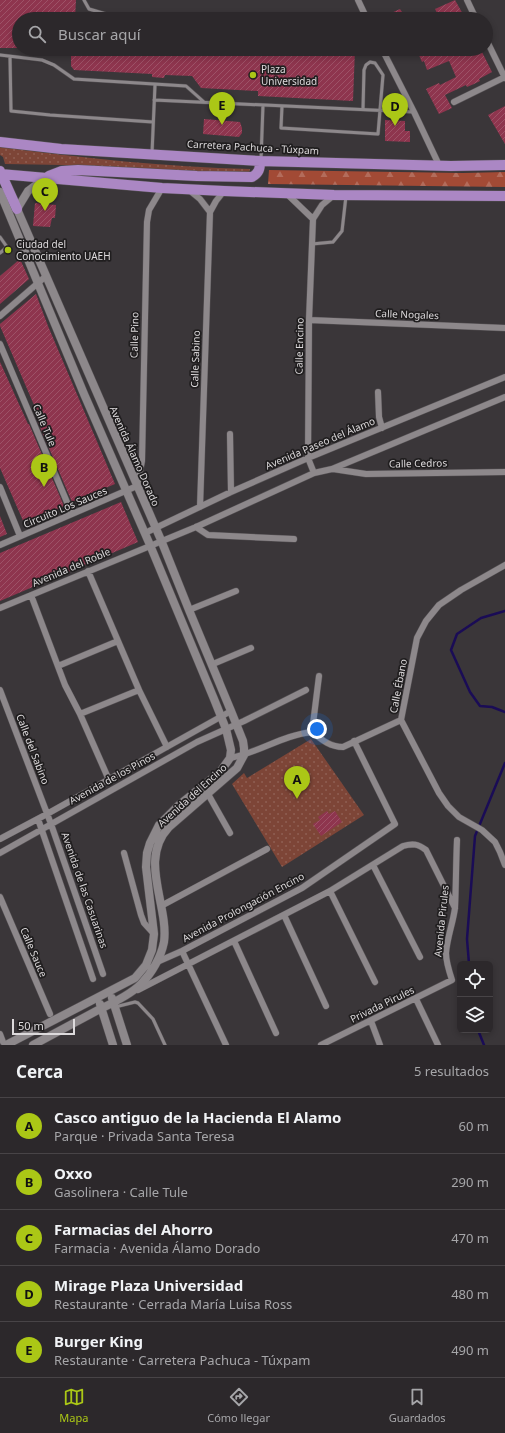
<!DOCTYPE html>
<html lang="es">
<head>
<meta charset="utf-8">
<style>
  body { margin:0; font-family:"Noto Sans",sans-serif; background:#343033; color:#f1f3f6 }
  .controls { position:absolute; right:12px; bottom:12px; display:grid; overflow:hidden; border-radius:6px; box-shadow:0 2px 6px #0003 }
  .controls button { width:36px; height:36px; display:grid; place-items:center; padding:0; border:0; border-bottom:1px solid #484447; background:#2c282b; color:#f1f3f6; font:20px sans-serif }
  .scale { position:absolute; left:12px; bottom:10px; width:63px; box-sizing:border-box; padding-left:4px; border:2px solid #dddadc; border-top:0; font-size:11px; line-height:14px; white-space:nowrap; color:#dddadc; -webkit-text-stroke:3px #201e1f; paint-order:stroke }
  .you { position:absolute; left:317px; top:729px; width:14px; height:14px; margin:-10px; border:3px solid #fff; border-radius:50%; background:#1a73e8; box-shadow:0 0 0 6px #1a73e833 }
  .badge { display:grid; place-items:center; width:26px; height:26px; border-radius:50%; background:#abc716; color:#111; font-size:13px; font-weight:700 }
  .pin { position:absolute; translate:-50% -33px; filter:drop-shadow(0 1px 2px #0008) }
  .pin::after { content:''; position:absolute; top:21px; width:14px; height:12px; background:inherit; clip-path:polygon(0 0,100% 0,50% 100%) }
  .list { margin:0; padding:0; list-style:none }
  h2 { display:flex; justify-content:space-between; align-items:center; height:52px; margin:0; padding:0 16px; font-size:17px }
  h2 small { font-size:13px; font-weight:400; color:#a6a6a9 }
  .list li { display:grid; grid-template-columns:26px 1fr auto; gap:12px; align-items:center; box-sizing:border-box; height:56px; padding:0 16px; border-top:1px solid #484447 }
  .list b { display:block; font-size:15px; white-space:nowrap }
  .list p { margin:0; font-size:13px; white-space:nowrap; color:#a6a6a9 }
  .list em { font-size:13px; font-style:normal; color:#a6a6a9 }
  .icon { flex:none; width:22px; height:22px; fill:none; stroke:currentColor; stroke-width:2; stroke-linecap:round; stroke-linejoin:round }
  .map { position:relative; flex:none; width:505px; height:1045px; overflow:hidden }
  .search { position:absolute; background:#2c282b; box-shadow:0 2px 6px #0003; left:12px; right:12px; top:12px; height:44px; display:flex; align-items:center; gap:10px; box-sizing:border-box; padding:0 14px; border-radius:22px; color:#a6a6a9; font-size:15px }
  .sheet { height:332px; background:#2c282b }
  nav { display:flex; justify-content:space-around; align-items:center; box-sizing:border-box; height:56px; border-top:1px solid #484447; background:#2c282b; font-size:11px; color:#a6a6a9 }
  nav a { display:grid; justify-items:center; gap:2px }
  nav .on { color:#abc716 }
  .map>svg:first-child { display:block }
  .grass { fill:url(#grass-dots) }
  .forest { fill:url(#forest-firs) }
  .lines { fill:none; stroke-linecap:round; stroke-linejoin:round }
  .stream { stroke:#1a0c56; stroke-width:2.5 }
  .building { fill:url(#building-hatch) }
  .service-casing { stroke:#565255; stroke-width:4 }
  .minor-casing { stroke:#565255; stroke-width:7 }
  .tertiary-casing { stroke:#565255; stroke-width:9 }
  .primary-casing { stroke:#565255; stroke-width:11 }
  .service { stroke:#8d888b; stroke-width:3 }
  .minor { stroke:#8d888b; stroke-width:6 }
  .tertiary { stroke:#8d888b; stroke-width:8 }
  .primary { stroke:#ab87c4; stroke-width:10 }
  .poi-dot { fill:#abc716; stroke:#201e1f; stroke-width:1.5 }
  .labels { text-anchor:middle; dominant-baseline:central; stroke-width:3.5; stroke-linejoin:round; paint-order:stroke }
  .poi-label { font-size:10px; fill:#dddadc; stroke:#201e1f; text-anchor:start }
  .street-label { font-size:10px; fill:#dddadc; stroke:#201e1f }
</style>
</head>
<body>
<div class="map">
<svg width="505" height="1045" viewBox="0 0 505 1045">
  <defs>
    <pattern id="grass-dots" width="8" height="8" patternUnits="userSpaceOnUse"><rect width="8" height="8" fill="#7d4537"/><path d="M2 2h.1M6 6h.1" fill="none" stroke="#8f5f53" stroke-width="1.8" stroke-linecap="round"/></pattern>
    <pattern id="forest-firs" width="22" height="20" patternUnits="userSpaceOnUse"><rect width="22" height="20" fill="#a24a35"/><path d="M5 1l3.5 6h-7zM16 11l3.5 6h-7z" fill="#b36c5b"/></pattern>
    <pattern id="building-hatch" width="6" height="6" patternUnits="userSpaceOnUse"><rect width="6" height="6" fill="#8e354e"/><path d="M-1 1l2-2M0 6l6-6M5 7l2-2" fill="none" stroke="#9d5267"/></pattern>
  </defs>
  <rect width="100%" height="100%" fill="#3a3639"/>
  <!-- grass -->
  <path class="grass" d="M0,147C83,158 166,167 250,169L249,173L166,172L63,165L5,164L3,157L0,155Z
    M311,739L364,815L282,867L232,784L244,773L247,778Z"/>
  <!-- forest -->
  <path class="forest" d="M269,170L463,173L505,172V187L268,184Z"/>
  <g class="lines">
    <!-- stream -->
    <path class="stream" d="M505,611L481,618L457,634L451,650L470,692L480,706L492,707L505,712
      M469,964L467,939L475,836L505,763
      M478,1030L484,1045"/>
  </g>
  <!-- building -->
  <path class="building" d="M0,0H76L75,19H19V48H0Z
    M455,0L464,16L458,19H440L435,9Z
    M400,9L404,15L396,19H391L389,14Z
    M59,49H355L353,101L258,96V91L201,88L192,76L165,75L164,78L152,77V74L74,70L71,66V56H59Z
    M425,49H468L471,54L481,50L492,72L479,79L480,81L474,84L467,87L466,85L445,95L452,108L439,114L426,89L439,83L440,85L456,77L449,61L427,70L424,61L422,62L418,53Z
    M505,106V144L488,115Z
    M204,119L240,122L242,128V133L239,137L203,134Z
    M385,120L405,121V131H410V142L385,141Z
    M35,203L56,205L55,218H52L50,227L33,226Z
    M20,259L29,279L0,304V276Z
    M36,294L48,326L115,484L72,502L37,420L40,419L0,326V324Z
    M0,362L28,424H29L64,506L24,523L0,468Z
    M121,502L138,542L0,601V553Z
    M0,516L7,534L0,537Z
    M327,811L329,814L335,811L342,822L321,836L313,824L320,820L318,817Z"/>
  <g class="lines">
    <!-- service casing -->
    <g class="service-casing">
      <path id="service" d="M84,0L89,9L106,14L182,19
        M0,55L42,60L54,65L74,79L186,86L204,102
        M10,57L11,111L50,115L153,122
        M154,100L414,112
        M282,106L281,128L378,134L383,75L375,63L370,62L366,65L364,70L363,109
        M152,153L155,85
        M261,159L263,105
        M0,237L7,247L0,253
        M312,244L333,242L342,231L346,196
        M115,1007L135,1002L138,1003L153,1019L165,1045"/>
    </g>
    <!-- minor casing -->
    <g class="minor-casing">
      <path id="minor" d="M358,0L367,19
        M467,0L476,19
        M486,39L505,78
        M382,49L414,112L439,165
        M454,102L505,77
        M189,190L200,199L210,212
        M287,194L313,219
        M0,316L46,276
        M309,320L505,328
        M0,344L72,514
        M378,392L379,417L382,428
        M230,434L231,492
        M333,469L366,474L505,472
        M314,473L308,458L309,320L313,219L322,205L334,195
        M0,487L20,536
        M200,507L210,212L216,201L224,191
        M196,527L208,535L294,539
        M145,533L231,492L308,458L505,377
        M0,545L137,486L142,461L147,222L149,210L162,188
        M505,565L461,590L439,605L426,621L417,638L401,720L439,793L448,806L459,817L482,830L495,842L500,852L505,865
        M88,571L139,690L167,747
        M31,595L65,685L80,714L109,780
        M0,608L196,527L314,473L332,469L505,397
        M189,610L236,591
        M213,664L251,648
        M58,666L118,641
        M0,690L51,824L103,974
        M80,714L139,690
        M312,732L319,676
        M230,758C258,753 283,735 312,732C322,740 330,747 343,747L401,720
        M208,794L230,833
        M38,819L93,979
        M0,839L47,814L231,711
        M0,853L197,742L244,721L306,690
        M124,853L141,915L144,923L154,934
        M373,865L420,957
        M330,891L375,982
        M0,897L50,1014
        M161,906L267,849
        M284,915L326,1006
        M234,941L276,1033
        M182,951L226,1045
        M157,962L182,951L302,888L395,824L354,741
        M138,990L330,891L403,846C413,843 418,844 426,850L455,908
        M416,999L438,1045
        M371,1021L380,1045
        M0,1034L3,1042
        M321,1045L452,980C449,971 446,962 446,953C447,938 453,923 455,908C456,885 456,863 457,840"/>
    </g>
    <!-- tertiary casing -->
    <g class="tertiary-casing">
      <path id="tertiary" d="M0,192L84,394L150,545L214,699L226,729L231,750L230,758L220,772L179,805L159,825L150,843L147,853L146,867L154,934L152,950L146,965L135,978L6,1045
        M112,998L127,1045
        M100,1004L113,1045
        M33,1045C55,1033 78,1021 100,1009C113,1003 131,994 141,984C152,973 161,957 164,942C169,905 138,860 169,827L237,768L244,755V748L243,741L231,711L189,610L161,540L17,209L28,191L47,177"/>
    </g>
    <!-- primary casing -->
    <g class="primary-casing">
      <path id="primary" d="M0,142L61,149L260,161L451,166L505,165
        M0,171L17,209
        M0,174L162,188L224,191L334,195L505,196
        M49,176L62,171L78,170L197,176L252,177C259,173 260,169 260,161"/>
    </g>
    <!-- service -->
    <use href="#service" class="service"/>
    <!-- minor -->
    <use href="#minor" class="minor"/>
    <!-- tertiary -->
    <use href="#tertiary" class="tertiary"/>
    <!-- primary -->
    <use href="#primary" class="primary"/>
  </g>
  <!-- markers -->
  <g class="poi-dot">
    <circle cx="253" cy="75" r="4"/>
    <circle cx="8" cy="250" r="4"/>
  </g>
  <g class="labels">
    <!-- poi labels -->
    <g class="poi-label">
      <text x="261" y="69">Plaza<tspan x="261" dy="12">Universidad</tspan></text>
      <text x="16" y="244">Ciudad del<tspan x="16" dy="12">Conocimiento UAEH</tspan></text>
    </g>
    <!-- street labels -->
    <g class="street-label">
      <text transform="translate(253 147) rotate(3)">Carretera Pachuca - Túxpam</text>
      <text transform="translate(407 314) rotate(2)">Calle Nogales</text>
      <text transform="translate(134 335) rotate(-89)">Calle Pino</text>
      <text transform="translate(299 346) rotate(-89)">Calle Encino</text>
      <text transform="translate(195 359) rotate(-88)">Calle Sabino</text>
      <text transform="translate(45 425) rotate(67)">Calle Tule</text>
      <text transform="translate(320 443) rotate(-23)">Avenida Paseo del Álamo</text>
      <text transform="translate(135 456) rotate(66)">Avenida Álamo Dorado</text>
      <text transform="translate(418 463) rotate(-1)">Calle Cedros</text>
      <text transform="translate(65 507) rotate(-23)">Circuito Los Sauces</text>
      <text transform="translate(71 567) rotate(-23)">Avenida del Roble</text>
      <text transform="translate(398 686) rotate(-79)">Calle Ébano</text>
      <text transform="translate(33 749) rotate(69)">Calle del Sabino</text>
      <text transform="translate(112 778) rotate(-29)">Avenida de los Pinos</text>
      <text transform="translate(192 795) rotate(-42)">Avenida del Encino</text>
      <text transform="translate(85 890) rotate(71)">Avenida de las Casuarinas</text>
      <text transform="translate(243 907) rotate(-28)">Avenida Prolongación Encino</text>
      <text transform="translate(441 921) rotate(-84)">Avenida Pirules</text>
      <text transform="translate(34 952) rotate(67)">Calle Sauce</text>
      <text transform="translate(382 1004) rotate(-26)">Privada Pirules</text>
    </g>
  </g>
</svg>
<div class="controls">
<button><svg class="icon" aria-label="locate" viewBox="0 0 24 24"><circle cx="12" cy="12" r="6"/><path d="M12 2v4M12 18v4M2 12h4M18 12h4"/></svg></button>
<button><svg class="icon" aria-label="layers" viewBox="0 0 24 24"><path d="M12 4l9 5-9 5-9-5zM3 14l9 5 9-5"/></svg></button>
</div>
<div class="scale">50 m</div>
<div class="you"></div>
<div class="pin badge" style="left:297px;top:799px">A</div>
<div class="pin badge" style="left:44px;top:487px">B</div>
<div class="pin badge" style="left:45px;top:211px">C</div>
<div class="pin badge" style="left:395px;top:126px">D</div>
<div class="pin badge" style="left:222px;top:125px">E</div>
<div class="search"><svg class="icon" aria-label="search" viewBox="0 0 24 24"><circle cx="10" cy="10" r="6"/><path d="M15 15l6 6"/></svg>Buscar aquí</div>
</div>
<section class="sheet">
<h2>Cerca<small>5 resultados</small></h2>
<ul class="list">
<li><span class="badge">A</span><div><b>Casco antiguo de la Hacienda El Alamo</b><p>Parque · Privada Santa Teresa</p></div><em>60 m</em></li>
<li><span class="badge">B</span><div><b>Oxxo</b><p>Gasolinera · Calle Tule</p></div><em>290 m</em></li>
<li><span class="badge">C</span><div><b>Farmacias del Ahorro</b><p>Farmacia · Avenida Álamo Dorado</p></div><em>470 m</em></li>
<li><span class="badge">D</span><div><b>Mirage Plaza Universidad</b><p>Restaurante · Cerrada María Luisa Ross</p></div><em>480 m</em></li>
<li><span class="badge">E</span><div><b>Burger King</b><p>Restaurante · Carretera Pachuca - Túxpam</p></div><em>490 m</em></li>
</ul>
</section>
<nav>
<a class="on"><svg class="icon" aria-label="map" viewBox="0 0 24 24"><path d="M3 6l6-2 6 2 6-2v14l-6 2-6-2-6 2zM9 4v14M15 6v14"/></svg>Mapa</a>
<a><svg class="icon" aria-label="directions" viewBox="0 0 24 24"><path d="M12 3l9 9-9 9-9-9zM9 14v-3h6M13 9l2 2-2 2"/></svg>Cómo llegar</a>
<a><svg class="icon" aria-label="saved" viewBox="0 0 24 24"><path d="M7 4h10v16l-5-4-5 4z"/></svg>Guardados</a>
</nav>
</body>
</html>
